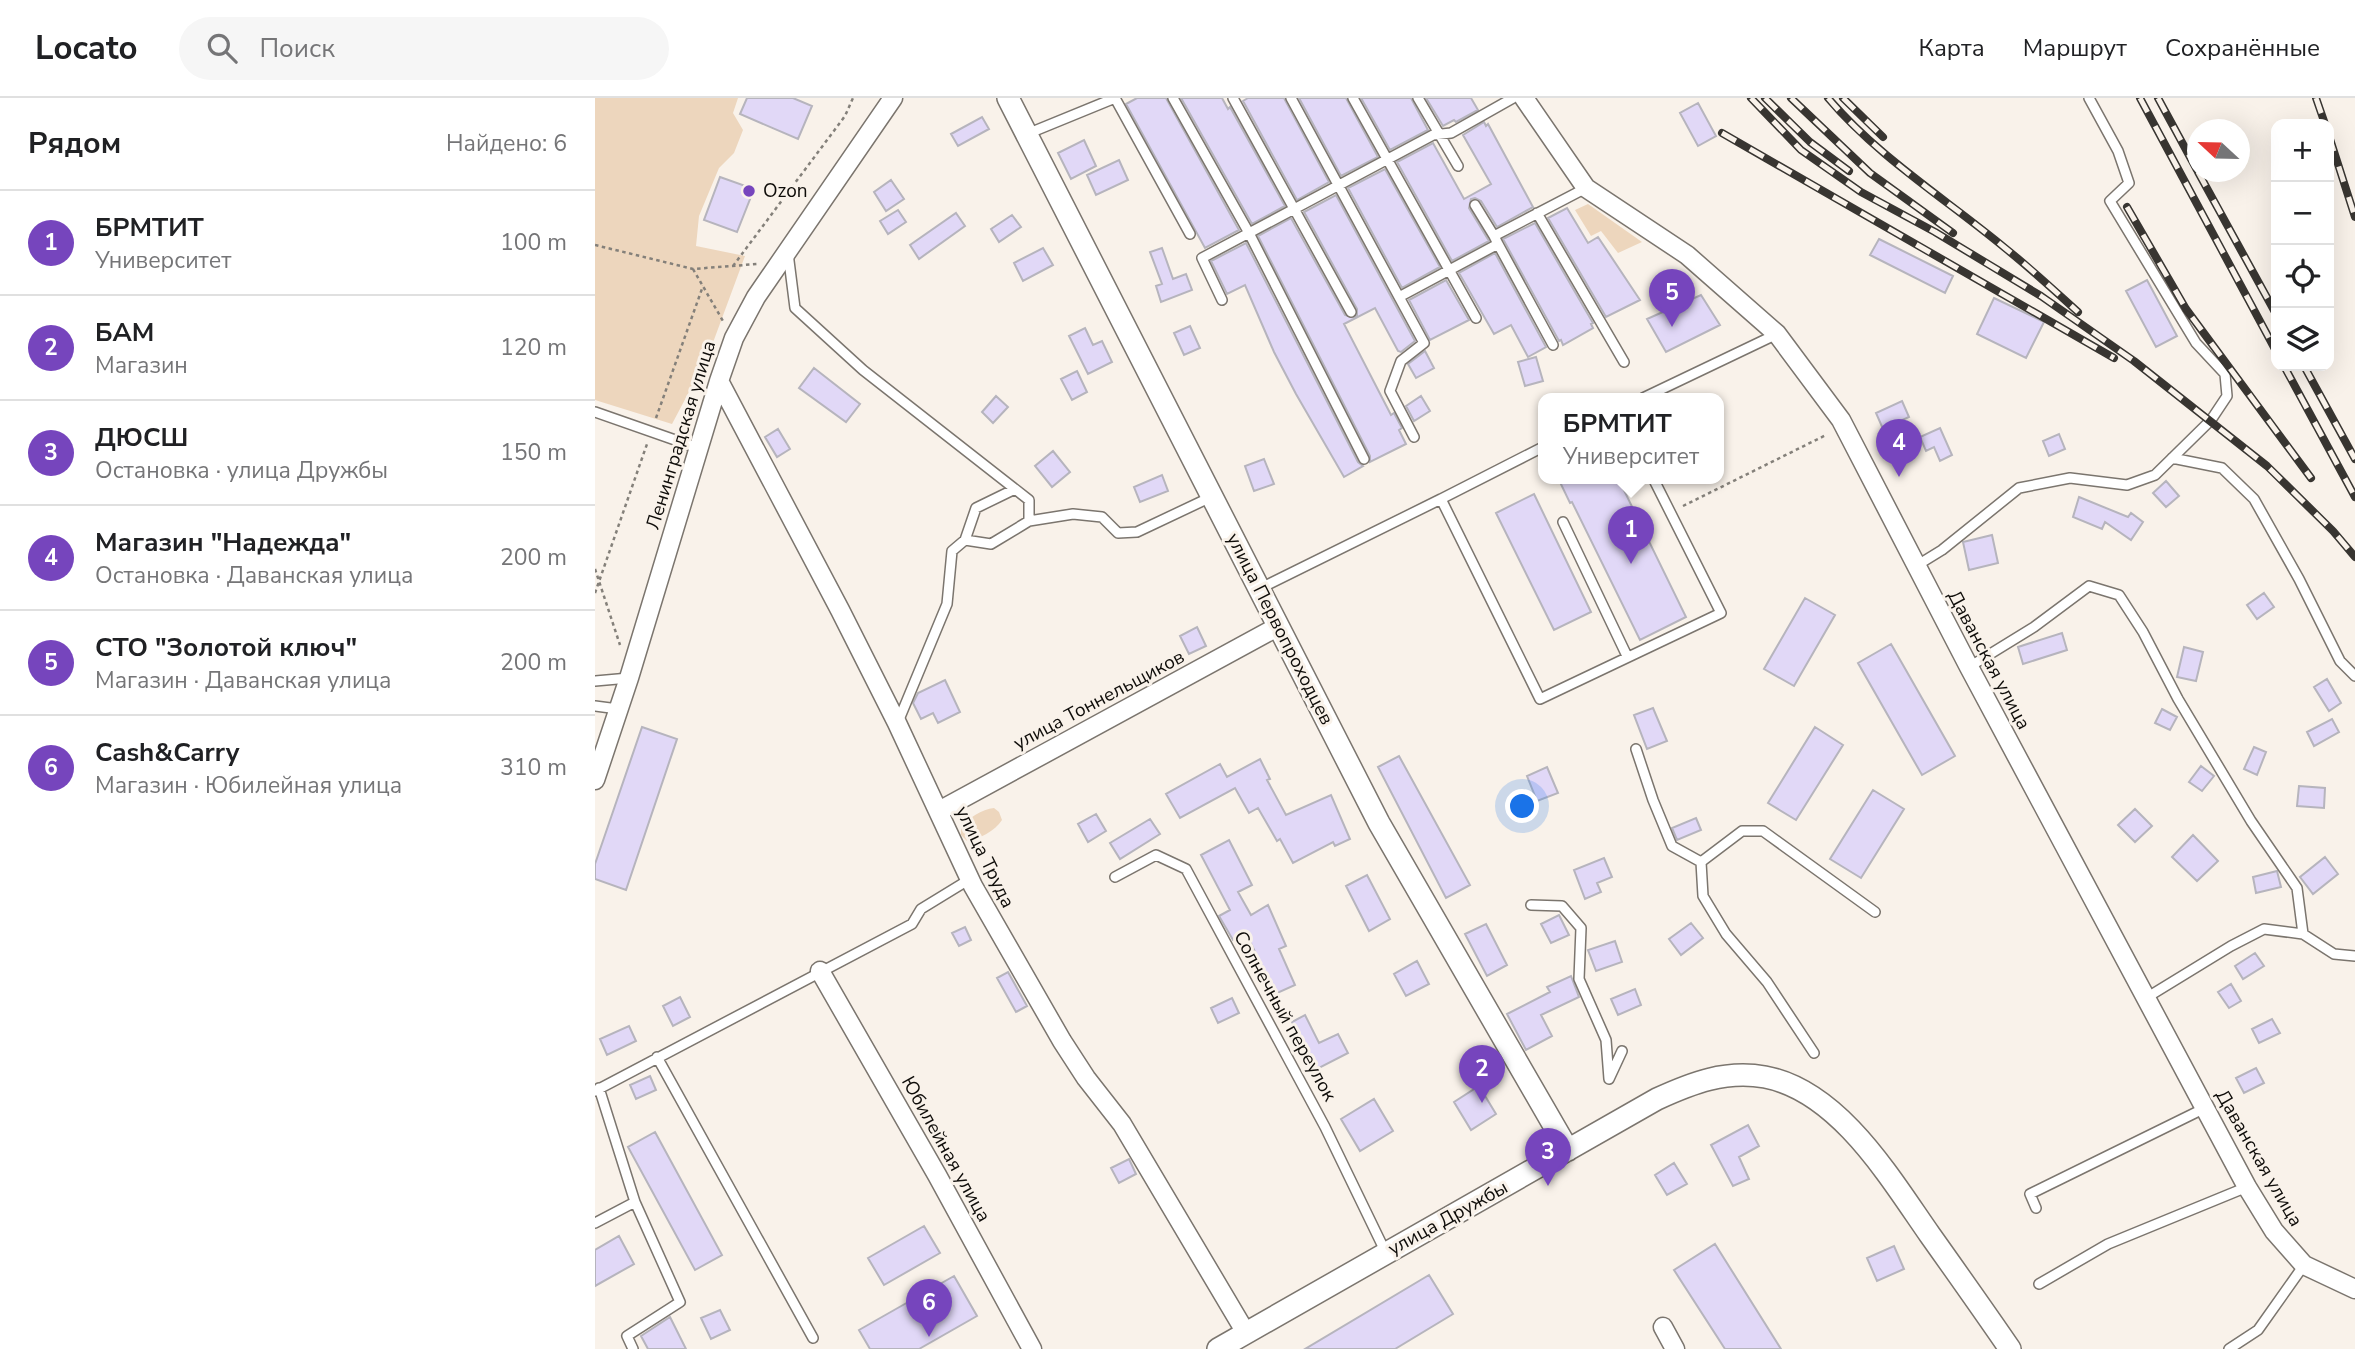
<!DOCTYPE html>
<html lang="ru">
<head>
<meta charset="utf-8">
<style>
  body { margin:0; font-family:"Nunito Sans",sans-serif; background:#f6f6f6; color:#202124 }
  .controls { position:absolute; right:21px; top:21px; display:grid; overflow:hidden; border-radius:14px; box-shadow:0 7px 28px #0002 }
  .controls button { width:63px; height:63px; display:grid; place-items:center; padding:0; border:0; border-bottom:2px solid #e0e0e0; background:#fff; color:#202124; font:35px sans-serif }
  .compass { position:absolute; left:1592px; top:21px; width:63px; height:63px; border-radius:50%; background:#fff; box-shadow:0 7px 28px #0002; rotate:292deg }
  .you { position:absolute; left:928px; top:709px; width:24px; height:24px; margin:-18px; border:5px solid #fff; border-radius:50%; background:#1a73e8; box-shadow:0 0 0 10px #1a73e833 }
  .badge { display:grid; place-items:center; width:46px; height:46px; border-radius:50%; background:#7645bd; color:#fff; font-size:23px; font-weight:700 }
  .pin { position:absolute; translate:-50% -58px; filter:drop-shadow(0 2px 4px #0008) }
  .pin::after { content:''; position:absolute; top:37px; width:24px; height:21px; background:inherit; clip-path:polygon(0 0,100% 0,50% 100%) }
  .popup { position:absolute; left:943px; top:295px; width:186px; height:91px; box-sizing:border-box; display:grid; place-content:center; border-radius:14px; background:#fff; filter:drop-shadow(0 2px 5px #0005); font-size:23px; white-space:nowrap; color:#757577 }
  .popup b { font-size:26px; color:#202124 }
  .popup::after { content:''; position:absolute; left:50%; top:100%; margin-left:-14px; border:14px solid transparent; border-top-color:#fff }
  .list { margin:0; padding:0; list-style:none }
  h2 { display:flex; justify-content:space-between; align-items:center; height:91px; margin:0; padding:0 28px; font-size:30px }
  h2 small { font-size:23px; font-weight:400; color:#757577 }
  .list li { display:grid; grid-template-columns:46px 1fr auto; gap:21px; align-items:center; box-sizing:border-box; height:105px; padding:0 28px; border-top:2px solid #e0e0e0 }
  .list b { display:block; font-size:26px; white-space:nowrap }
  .list p { margin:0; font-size:23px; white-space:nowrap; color:#757577 }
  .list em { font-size:23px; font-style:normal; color:#757577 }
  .icon { flex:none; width:38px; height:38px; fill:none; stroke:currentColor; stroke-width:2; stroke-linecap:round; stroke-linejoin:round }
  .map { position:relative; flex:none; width:1760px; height:1251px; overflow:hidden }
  header { display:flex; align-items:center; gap:42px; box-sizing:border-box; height:98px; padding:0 35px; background:#fff; border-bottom:2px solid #e0e0e0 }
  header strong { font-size:33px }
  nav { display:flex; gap:38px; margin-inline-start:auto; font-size:24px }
  .search { width:490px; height:63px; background:#f6f6f6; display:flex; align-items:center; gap:18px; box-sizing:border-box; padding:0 24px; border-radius:38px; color:#757577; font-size:26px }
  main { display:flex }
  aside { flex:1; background:#fff }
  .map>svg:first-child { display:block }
  .green { fill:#edd6bd }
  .building { fill:#e1d8f7; stroke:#b6b4bd; stroke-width:2 }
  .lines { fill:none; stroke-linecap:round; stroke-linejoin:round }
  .service-casing { stroke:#7b756e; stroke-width:12 }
  .minor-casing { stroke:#7b756e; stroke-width:21 }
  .tertiary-casing { stroke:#7b756e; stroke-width:24 }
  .path { stroke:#84807a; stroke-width:2.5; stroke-dasharray:3.5 3.5; stroke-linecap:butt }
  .service { stroke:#fff; stroke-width:9 }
  .minor { stroke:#fff; stroke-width:18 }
  .tertiary { stroke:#fff; stroke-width:21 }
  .rail-casing { stroke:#383531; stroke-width:8 }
  .rail { stroke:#f9f2ea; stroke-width:5; stroke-dasharray:16; stroke-linecap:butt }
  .poi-dot { fill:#7645bd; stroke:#f9f2ea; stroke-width:2.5 }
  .labels { text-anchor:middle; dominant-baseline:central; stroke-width:6; stroke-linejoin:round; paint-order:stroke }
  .poi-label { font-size:19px; fill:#0e0c09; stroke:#f9f2ea; text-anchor:start }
  .street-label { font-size:19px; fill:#0e0c09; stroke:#f9f2ea }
</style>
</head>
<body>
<header>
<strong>Locato</strong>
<div class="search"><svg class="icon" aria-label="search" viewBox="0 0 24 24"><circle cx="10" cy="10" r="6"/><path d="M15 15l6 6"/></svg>Поиск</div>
<nav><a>Карта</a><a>Маршрут</a><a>Сохранённые</a></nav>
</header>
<main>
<aside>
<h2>Рядом<small>Найдено: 6</small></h2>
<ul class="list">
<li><span class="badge">1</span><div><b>БРМТИТ</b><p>Университет</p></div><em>100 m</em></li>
<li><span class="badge">2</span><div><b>БАМ</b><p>Магазин</p></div><em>120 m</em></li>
<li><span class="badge">3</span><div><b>ДЮСШ</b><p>Остановка · улица Дружбы</p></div><em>150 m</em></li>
<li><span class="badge">4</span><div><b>Магазин &quot;Надежда&quot;</b><p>Остановка · Даванская улица</p></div><em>200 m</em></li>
<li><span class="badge">5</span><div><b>СТО &quot;Золотой ключ&quot;</b><p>Магазин · Даванская улица</p></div><em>200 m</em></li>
<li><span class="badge">6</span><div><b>Cash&amp;Carry</b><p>Магазин · Юбилейная улица</p></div><em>310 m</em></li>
</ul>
</aside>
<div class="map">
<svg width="1760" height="1251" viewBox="0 0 1760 1251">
  <rect width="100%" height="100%" fill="#f9f2ea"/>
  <!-- green -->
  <path class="green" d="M0,0H143L138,15L148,32L139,55L124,70L104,118L101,148L150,158L113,258L77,326L0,302Z
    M993,106L1047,144L1023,155L1006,133L996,138L980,112Z
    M399,710L404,714L407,722C400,733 384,741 372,743L366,737V730C373,720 387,711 399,710Z"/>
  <!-- building -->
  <path class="building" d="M152,0H198L217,8L203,41L145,16Z
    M542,0H571L644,132L610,150L531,6Z
    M586,0H627L633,11L635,9L690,108L657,126Z
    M653,0H689L734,84L702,102L648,3Z
    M704,0H751L783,59L746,78Z
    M766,0H816L833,32L795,52Z
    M831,0H876L883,12L861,24L859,22L848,28Z
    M1103,5L1121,38L1103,48L1085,15Z
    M387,19L394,31L363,48L356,36Z
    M889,24L891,28L893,26L938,109L902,129L886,103L880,100L876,101L874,110L894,143L857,163L802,64L838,45L869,101L896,86L868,37Z
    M489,42L501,68L476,81L463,55Z
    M524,62L533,82L501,97L492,77Z
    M790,71L845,169L807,190L753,90Z
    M125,79L159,91L142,134L109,122Z
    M296,82L309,101L291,113L279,94Z
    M741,97L820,243L806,254L803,253L780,210L749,226L796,317L799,315L807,330L804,332L811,346L775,364V358L663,138L696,120L750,217L759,220L762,217V211L709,114Z
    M972,110L993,145L1003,139L1045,202L1011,219L953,120Z
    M303,112L311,124L293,136L285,123Z
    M361,115L370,128L324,161L315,147Z
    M417,117L426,129L404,144L396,131Z
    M940,125L998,225L996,226L998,230L968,247L966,242L964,243L908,141Z
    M1284,141L1358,178L1350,195L1275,157Z
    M651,145L763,364L768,368L749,379L701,296L679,254L650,187L632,196L616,163Z
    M448,150L458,167L428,183L419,165Z
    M567,150L578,181L591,176L597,192L566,204L561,188L567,186L555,154Z
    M900,155L951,249L933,259L916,227L899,236L864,175Z
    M851,182L874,222L835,242L814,202Z
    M1552,182L1582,238L1561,249L1531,193Z
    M1106,197L1125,227L1071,254L1052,221Z
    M1399,200L1449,224L1431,260L1382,236Z
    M595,228L605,250L589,257L579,235Z
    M490,230L498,247L507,243L517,264L493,276L474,238Z
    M830,253L839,270L821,280L813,266Z
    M941,259L948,283L930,288L923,264Z
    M219,270L265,306L251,324L204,290Z
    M482,273L492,294L477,302L466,281Z
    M401,298L413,309L398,325L387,314Z
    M826,298L835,313L819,323L811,308Z
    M1307,303L1314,319L1288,331L1281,315Z
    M1345,330L1357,357L1345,363L1339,349L1331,353L1325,339Z
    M183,331L195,351L182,359L170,339Z
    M1464,336L1470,351L1454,358L1448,343Z
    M458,353L475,374L457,389L440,368Z
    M669,361L679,386L659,393L650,368Z
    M567,377L573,393L545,404L539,389Z
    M963,380H1023L1091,519L1045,542L977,404L975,405Z
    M1571,383L1584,398L1571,409L1558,395Z
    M939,396L996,514L959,532L901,415Z
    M1484,399L1533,419L1536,415L1548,424L1536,442L1510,424L1507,431L1478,419Z
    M1397,437L1403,465L1374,472L1368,444Z
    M1669,495L1679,509L1662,521L1652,507Z
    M1210,500L1240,517L1199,588L1169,571Z
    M602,529L611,548L594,556L585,538Z
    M1467,535L1472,552L1428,566L1423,549Z
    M1296,546L1360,658L1327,677L1263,565Z
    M1589,549L1608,554L1601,583L1582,579Z
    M1732,581L1746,605L1734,613L1719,589Z
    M350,582L365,614L343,625L338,615L326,621L318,605L323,595Z
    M1058,610L1072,643L1052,651L1039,617Z
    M1567,611L1582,619L1575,632L1560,625Z
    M1737,621L1744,634L1719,648L1712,634Z
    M47,629L82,641L31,792L0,781V766Z
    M1220,629L1248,647L1201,722L1173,705Z
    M1659,649L1671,654L1662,677L1649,671Z
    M804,658L875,787L851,800L783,669Z
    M665,661L675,681L672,682L691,717L736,697L755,741L740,748L738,744L698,765L685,741L682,743L663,710L654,715L640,690L585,720L571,696L625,666L632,679Z
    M1606,668L1619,678L1607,693L1594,684Z
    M952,669L963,695L942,703L932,678Z
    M1704,688L1730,690L1729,710L1702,708Z
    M1278,692L1309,711L1266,780L1235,761Z
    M1540,711L1557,728L1540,744L1523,727Z
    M501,716L511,733L493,744L483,726Z
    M1101,720L1106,732L1082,742L1077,730Z
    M555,721L565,736L525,761L515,745Z
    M1598,737L1623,763L1602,783L1577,759Z
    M634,742L657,787L643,794L656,817L673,807L691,848L684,851L700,887L680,896L651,835L638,842L624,818L635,812L606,757Z
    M1730,759L1743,776L1718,796L1705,779Z
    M1009,760L1017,779L1002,785L1006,794L990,801L979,772Z
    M1682,773L1686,789L1661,795L1658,779Z
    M772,777L795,821L774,833L751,788Z
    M964,817L974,837L956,845L946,826Z
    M1096,825L1108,840L1086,857L1074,841Z
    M891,826L912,867L892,878L870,836Z
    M370,829L376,842L364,848L357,835Z
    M1020,843L1027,864L1001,873L993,852Z
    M1660,855L1669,868L1648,881L1640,868Z
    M822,863L834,886L811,898L799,876Z
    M413,874L432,908L421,914L402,880Z
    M976,878L984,899L946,917L957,938L931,952L912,916L955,894L952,889Z
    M1636,886L1646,903L1634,910L1623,894Z
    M1040,891L1046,907L1023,917L1016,901Z
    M85,899L95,919L78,928L68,908Z
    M637,900L644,915L623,925L616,910Z
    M710,917L724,945L743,936L753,955L722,971L697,924Z
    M1677,921L1685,935L1664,945L1657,931Z
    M34,928L41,943L12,957L5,941Z
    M1661,970L1669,985L1649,995L1641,980Z
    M55,978L61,992L41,1001L35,987Z
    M884,988L901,1016L876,1032L859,1004Z
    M779,1001L798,1033L765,1053L746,1021Z
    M1153,1027L1164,1048L1144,1059L1154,1081L1138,1088L1116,1047Z
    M60,1034L127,1157L100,1172L33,1049Z
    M534,1061L541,1076L524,1085L516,1070Z
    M1079,1065L1092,1086L1072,1097L1060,1077Z
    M329,1128L345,1155L289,1187L273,1160Z
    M24,1138L39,1166L0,1188V1152Z
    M1120,1146L1186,1251H1130L1079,1172Z
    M1299,1148L1309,1171L1282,1183L1272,1160Z
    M834,1177L858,1216L800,1251H710Z
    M359,1178L382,1218L324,1251H275L264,1232Z
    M125,1212L135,1232L116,1241L106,1220Z
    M75,1219L91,1251H53L46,1238Z"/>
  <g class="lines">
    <!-- service casing -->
    <g class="service-casing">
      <path id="service" d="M520,0L595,136
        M578,0L654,135L769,361
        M638,0L756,214
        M696,0L829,245L806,263L795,293L819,339
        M758,0L881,220
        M823,0L863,68
        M432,36L520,0
        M880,107L899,138
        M942,115L1029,264
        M903,146L958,247
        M193,155L200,210L268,272L434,402V423L396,446L370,442L357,453L352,506L303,624
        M804,199L903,146L899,138L991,90
        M627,202L607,160L838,37L856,35L918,0
        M1048,300L1182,236
        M0,314L103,350
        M948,349L846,401L945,601L1126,515L1058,380
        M1577,360L1627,370L1659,401L1704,481L1745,563L1760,578
        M434,423L478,416L507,419L523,435L542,434L616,399
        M968,424L1032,558
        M370,442L381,410L420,391
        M1321,468L1347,452L1424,390L1475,380L1532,387L1560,377L1616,322L1632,298L1630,276L1601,245L1515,103L1534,85L1523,53L1494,0
        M666,490L846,401
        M1374,569L1439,529L1494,488L1524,497L1548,534L1583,601L1656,723L1702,790L1708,836L1739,856L1760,858
        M0,583L34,580
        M0,608L23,611
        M1041,651L1058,702L1077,748L1106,764L1108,798L1131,836L1172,884L1219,955
        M1106,764L1147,733H1168L1280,814
        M520,779L561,757L591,771L730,1029L791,1155
        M936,807L967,808L986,830L984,881L1011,942L1014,981L1027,953
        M1551,900L1636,848L1669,831L1708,836
        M62,959L218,1240
        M4,990L40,1104L85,1204L32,1238L38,1251
        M0,993L317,826L326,811L375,781
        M1441,1110L1435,1096L1610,1010
        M0,1125L40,1104
        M1444,1186L1513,1146L1652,1089
        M1634,1251L1663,1232L1709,1167"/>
    </g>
    <!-- minor casing -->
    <g class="minor-casing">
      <path id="minor" d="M929,0L991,90L1092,157L1182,236L1246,322L1374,569L1652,1089L1679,1133L1709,1167L1760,1191
        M124,283L245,512L302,625L378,788L467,943L491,980L527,1026L651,1235
        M0,682L34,580L124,283L139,240L161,199L298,0
        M344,713L684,528
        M225,873L342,1077L437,1251
        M1068,1229L1080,1251"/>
    </g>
    <!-- tertiary casing -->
    <g class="tertiary-casing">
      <path id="tertiary" d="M413,0L784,725L973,1052
        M623,1251L1062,1001C1097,985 1130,972 1170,979C1244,993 1295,1080 1335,1137C1362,1175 1389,1213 1415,1251"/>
    </g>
    <!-- path -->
    <path class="path" d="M0,147L98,171L162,166
      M138,168L250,18L258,0
      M98,171L128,223
      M61,320L108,188
      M1088,408L1231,337
      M0,471L25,547
      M0,495L52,346"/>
    <!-- service -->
    <use href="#service" class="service"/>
    <!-- minor -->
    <use href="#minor" class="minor"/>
    <!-- tertiary -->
    <use href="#tertiary" class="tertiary"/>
    <!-- rail casing -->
    <g class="rail-casing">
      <path id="rail" d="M1156,0L1206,52L1266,94L1340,134L1446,198L1539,263L1672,368L1738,433L1760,459
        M1170,0L1215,44L1254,73
        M1196,0L1275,75L1358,135
        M1233,0C1283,59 1351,101 1410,150C1435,170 1459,192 1483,214
        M1248,0L1288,39
        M1545,0L1681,253
        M1563,0L1602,72
        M1721,0L1730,26
        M1127,35L1519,260
        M1734,38L1760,119
        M1603,74L1681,216
        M1532,109L1591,211L1716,380
        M1689,268L1760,399
        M1709,268L1760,361"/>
    </g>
    <!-- rail -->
    <use href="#rail" class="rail"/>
  </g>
  <!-- markers -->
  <circle class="poi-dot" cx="154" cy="93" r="7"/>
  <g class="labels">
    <!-- poi labels -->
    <g class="poi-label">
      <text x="168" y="93">Ozon</text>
    </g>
    <!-- street labels -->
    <g class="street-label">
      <text transform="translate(86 337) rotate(-73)">Ленинградская улица</text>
      <text transform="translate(685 531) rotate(63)">улица Первопроходцев</text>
      <text transform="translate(1394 562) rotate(62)">Даванская улица</text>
      <text transform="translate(504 602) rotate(-28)">улица Тоннельщиков</text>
      <text transform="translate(390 759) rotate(64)">улица Труда</text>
      <text transform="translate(690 918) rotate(61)">Солнечный переулок</text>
      <text transform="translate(351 1051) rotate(61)">Юбилейная улица</text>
      <text transform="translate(1664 1060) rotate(60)">Даванская улица</text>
      <text transform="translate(853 1120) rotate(-29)">улица Дружбы</text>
    </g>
  </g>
</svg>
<div class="controls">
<button>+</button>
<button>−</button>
<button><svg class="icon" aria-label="locate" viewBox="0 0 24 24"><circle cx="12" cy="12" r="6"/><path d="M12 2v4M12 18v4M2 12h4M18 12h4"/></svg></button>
<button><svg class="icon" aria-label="layers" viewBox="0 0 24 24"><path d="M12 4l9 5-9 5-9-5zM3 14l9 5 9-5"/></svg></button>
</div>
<svg class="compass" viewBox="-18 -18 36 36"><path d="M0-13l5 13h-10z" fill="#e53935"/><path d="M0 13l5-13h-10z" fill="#757577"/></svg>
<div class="you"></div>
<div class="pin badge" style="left:1036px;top:466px">1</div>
<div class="popup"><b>БРМТИТ</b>Университет</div>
<div class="pin badge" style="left:887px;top:1005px">2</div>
<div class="pin badge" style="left:953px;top:1088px">3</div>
<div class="pin badge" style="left:1304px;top:379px">4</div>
<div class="pin badge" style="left:1077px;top:229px">5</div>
<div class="pin badge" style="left:334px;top:1239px">6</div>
</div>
</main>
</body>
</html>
